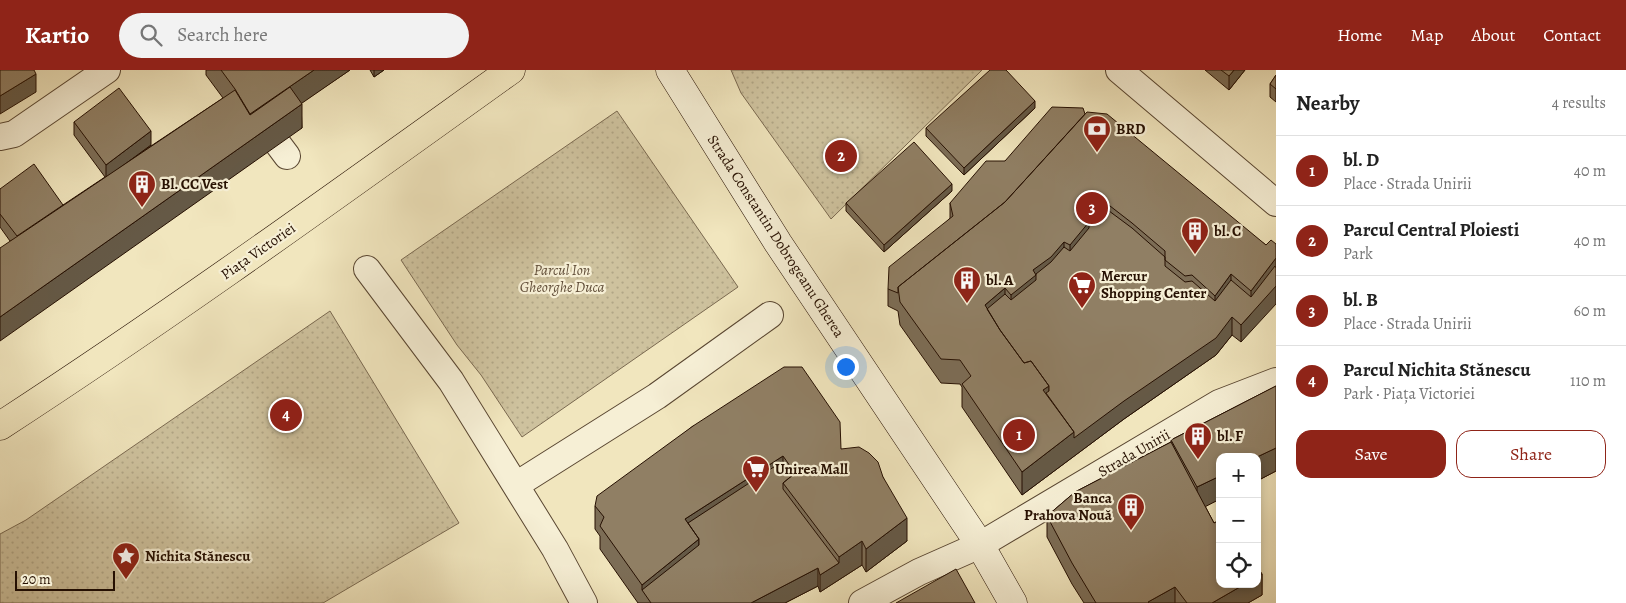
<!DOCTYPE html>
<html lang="en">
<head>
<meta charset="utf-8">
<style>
  body { margin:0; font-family:Alegreya,serif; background:#f2f2f2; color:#222 }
  .controls { position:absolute; right:15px; bottom:15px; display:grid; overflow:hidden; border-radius:10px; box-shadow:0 2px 8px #0003 }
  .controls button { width:45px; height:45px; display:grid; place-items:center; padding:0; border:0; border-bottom:1px solid #e0e0e0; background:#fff; color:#222; font:25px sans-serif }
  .scale { position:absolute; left:15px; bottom:12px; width:100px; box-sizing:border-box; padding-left:5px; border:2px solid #261002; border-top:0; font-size:14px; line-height:18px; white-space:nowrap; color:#261002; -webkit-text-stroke:4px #f6efd5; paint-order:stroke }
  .you { position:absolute; left:845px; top:296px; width:18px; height:18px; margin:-12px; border:4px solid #fff; border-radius:50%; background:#1a73e8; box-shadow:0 0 0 8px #1a73e833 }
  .badge { display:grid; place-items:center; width:32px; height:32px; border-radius:50%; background:#8f2418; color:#fff; font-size:16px; font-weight:700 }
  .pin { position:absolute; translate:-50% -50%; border:2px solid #fff; box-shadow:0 1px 5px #0006 }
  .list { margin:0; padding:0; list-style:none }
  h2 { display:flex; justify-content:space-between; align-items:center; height:65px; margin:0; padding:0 20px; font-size:21px }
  h2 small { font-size:16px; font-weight:400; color:#767676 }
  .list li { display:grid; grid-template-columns:32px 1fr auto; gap:15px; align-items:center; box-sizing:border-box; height:70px; padding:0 20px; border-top:1px solid #e0e0e0 }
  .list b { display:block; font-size:19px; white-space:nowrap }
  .list p { margin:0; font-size:16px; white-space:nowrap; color:#767676 }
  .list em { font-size:16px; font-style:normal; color:#767676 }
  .actions { display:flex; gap:10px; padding:15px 20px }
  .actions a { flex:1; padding:11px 0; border:1px solid #8f2418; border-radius:15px; text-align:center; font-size:18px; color:#8f2418 }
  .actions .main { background:#8f2418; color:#fff }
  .icon { flex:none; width:28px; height:28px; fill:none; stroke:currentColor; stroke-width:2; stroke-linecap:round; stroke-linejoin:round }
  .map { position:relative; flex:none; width:1276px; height:533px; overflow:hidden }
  header { display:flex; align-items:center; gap:30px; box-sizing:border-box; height:70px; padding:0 25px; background:#8f2418; color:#fff }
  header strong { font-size:24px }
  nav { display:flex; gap:28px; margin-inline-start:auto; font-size:18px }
  .search { width:350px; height:45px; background:#f2f2f2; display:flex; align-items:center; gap:12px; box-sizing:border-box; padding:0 18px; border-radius:28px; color:#767676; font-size:19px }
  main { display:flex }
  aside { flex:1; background:#fff }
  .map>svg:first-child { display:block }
  .park { fill:url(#park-dots); stroke:#7a6950 }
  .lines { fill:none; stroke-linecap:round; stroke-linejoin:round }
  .street-casing { stroke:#594631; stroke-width:28 }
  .secondary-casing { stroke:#261002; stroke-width:29 }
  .primary-casing { stroke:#261002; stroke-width:29 }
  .street { stroke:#f6efd5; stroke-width:26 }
  .secondary { stroke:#f6efd5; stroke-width:28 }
  .primary { stroke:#f1e6be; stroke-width:28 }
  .wall { fill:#7c6d56; stroke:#261002 }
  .shaded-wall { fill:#655946; stroke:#261002 }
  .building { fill:#907f64; stroke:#261002 }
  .labels { text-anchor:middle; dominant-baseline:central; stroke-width:4.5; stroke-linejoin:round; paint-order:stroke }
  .poi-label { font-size:15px; font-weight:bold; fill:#261002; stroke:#f6efd5; text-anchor:start }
  .street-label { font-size:15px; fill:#261002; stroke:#f6efd5 }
  .park-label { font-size:15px; font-style:italic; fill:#614e39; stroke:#f6efd5 }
</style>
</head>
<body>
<header>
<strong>Kartio</strong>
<div class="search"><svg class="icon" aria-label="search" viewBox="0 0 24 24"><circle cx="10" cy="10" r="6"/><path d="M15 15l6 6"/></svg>Search here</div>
<nav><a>Home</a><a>Map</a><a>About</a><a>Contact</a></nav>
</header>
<main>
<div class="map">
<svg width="1276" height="533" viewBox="0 0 1276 533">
  <defs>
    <pattern id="park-dots" width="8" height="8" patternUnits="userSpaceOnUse" patternTransform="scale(1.25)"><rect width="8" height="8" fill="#cec29e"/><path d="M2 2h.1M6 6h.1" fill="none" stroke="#b1a686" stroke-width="1.8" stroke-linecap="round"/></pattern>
  </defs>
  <rect width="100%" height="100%" fill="#f1e6be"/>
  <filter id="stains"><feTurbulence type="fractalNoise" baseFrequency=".004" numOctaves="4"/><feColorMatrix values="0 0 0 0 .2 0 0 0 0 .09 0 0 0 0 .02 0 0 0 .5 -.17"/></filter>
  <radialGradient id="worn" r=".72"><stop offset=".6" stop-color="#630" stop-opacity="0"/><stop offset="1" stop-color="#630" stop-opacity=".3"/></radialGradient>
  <!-- park -->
  <path class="park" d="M731,0H982L831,149L741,23Z
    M617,41L738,217L522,367L481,305L457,275L401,190Z
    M330,241L459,453L323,533H0V464L26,450Z"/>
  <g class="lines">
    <!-- street casing -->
    <g class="street-casing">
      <path id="street" d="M1119,0L1276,133
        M0,67L14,64L107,0
        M278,74L287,86
        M367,199L451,311L555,479L584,533
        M516,415L657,326L770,245
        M862,533L919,502L980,475L1219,333L1276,311"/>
    </g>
    <!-- secondary casing -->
    <g class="secondary-casing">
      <path id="secondary" d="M670,0L778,173L980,475L1013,533"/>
    </g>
    <!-- primary casing -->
    <g class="primary-casing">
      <path id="primary" d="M0,356C174,243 342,121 511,0"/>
    </g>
    <!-- street -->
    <use href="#street" class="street"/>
    <!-- secondary -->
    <use href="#secondary" class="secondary"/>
    <!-- primary -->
    <use href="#primary" class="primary"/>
  </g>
  <!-- wall -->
  <path class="wall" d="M206,0H350L301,33L302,58L10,171L0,157V119L63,135L105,107L74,65V52L151,75L127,92L223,28L206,5Z
    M370,0H384L374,7Z
    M1205,0H1245L1229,20Z
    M1276,5V32L1270,27V14Z
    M1035,38L964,105L926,66V58Z
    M1085,44L1266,175L1241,272L1232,265L1216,285L1124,349L1022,425L962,337V317L960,314L941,313L900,255L898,241L888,236V219L950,148V133L1005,91Z
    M952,121L884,182L846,141V133Z
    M1276,316V401L1257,411V387H1220V429L1205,436L1214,453L1220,450V514H1257V497L1262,504V525L1248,533H1084L1072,514L1047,467V446L1075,422L1171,372V370Z
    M693,356L841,379L883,407L907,471L866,502L862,495L820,522L818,516L785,533H638L600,479V466L595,459V436Z"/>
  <!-- shaded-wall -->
  <path class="shaded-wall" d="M314,0H350L250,69V44Z
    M374,0H384L374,7Z
    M1234,0H1245L1229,20V6Z
    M36,4V22L0,44V26Z
    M1035,31V38L964,105V98Z
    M302,34V58L0,271V247Z
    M151,61V75L106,108V95Z
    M952,114V121L884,182V175Z
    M1101,129V152L1070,199V175L1086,147Z
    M1064,172V195L1011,248V225L1033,200Z
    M1276,188V234L1241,272V255L1251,244V221Z
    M1231,204V227L1215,249V226Z
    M1005,218V242L985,241V235Z
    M1232,247V265L1216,285L1124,349L1022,425V402L1074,362Z
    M1049,316V333L1043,320Z
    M1276,378V401L1257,411V387Z
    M783,386V409L694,467L685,449Z
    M1220,406V429L1197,441V417Z
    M907,448V471L866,502V479Z
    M699,469V492L642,520V515Z
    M862,471V495L820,522V505L839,493V487Z
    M818,498V516L785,533H751Z
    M1262,504V525L1248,533H1212L1245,514H1257V507Z
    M1175,517V533H1148V532Z"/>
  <!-- building -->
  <path class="building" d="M0,0H34L36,4L0,26Z
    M221,0H314L250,44L235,19Z
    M990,0H1006L1035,31L964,98L926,58Z
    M1221,0H1234L1229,6Z
    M1276,5V19L1270,14Z
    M290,17L302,34L0,247V178L235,20L250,45Z
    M119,18L151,61L106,95L74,52Z
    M1052,37L1083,38L1085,44L1005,132L898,217V223L888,219L889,197L953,146L950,133L986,91H1005Z
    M1087,42L1107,44L1266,175L1271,170L1276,174V188L1251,221L1231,204L1215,226L1192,205L1185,206L1165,190V181L1132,153L1101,129L1086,147L1089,152L1070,175L1064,172L1051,187L1033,200L1036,205L1011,225L1005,218L985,235L1000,260L1024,293L1031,291L1049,316L1043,320L1074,362L1022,402L962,314L971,306L960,290L941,289L900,232L898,217L1005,132Z
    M914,72L952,114L884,175L846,133Z
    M34,94L63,135L17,166L0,144V119Z
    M1101,135L1132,158L1165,187V196L1185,212L1192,211L1215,231L1231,210L1251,227L1275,196L1276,198V216L1241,255L1232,247L1216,268L1124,331L1074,368V362L1046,323L1049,321V316L1031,291L1024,293L1000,260L987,239L1005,224L1011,230L1036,210V204L1051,192L1064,177L1070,181L1089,158V152L1088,150Z
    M784,297H802L840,352L841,379L859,377L869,383L878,392L883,407L907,448L866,479L862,471L839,487L783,413L795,403L783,386L685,449L699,469L642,515L600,456L604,447L595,436L597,426L693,356Z
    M1276,316V378L1257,387H1220V406L1197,417L1171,370Z
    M1171,372L1214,453L1220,450V514H1245L1212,533H1187L1175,517L1148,532L1149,533H1096L1072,493L1047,446L1075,422Z
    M783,391L793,405L783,413V419L839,493L820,505L818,498L751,533H651L642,520L699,475V469L688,453Z
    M1257,497L1262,504L1257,507Z
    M956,499L975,533H896Z"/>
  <!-- icons -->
  <defs>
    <g id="bank-pin" transform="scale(1.4375)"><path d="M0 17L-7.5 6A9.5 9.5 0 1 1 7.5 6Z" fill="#8f2418" stroke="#f6efd5"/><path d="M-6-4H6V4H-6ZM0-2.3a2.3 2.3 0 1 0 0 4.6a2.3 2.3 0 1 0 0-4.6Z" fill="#fff"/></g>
    <g id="building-pin" transform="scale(1.4375)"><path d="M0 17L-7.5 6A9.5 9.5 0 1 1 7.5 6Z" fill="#8f2418" stroke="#f6efd5"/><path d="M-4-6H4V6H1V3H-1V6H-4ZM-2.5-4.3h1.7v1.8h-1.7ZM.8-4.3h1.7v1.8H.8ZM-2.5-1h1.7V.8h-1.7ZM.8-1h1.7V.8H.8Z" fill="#fff"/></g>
    <g id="supermarket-pin" transform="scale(1.4375)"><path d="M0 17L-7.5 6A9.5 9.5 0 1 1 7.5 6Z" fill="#8f2418" stroke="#f6efd5"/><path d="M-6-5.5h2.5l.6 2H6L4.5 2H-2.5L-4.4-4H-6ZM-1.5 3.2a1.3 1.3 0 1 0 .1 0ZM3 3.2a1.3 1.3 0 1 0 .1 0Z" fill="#fff"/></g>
    <g id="sight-pin" transform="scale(1.4375)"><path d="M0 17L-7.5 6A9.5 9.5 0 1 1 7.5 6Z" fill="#8f2418" stroke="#f6efd5"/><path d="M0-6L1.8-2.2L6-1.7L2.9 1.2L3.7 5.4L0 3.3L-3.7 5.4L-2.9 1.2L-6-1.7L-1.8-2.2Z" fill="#fff"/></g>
  </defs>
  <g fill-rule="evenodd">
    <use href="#bank-pin" x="1097" y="59"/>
    <use href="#building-pin" x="142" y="114"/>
    <use href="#building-pin" x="1195" y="161"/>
    <use href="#building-pin" x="967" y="210"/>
    <use href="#supermarket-pin" x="1082" y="215"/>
    <use href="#building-pin" x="1198" y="366"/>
    <use href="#supermarket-pin" x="756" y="399"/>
    <use href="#building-pin" x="1131" y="437"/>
    <use href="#sight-pin" x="126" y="486"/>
  </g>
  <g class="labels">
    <!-- poi labels -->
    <g class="poi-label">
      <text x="1116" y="59">BRD</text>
      <text x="161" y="114">Bl. CC Vest</text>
      <text x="1214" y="161">bl. C</text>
      <text x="1101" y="206">Mercur<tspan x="1101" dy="17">Shopping Center</tspan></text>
      <text x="986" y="210">bl. A</text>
      <text x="1217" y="366">bl. F</text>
      <text x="775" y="399">Unirea Mall</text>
      <text x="1112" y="428" text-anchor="end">Banca<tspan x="1112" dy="17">Prahova Nouă</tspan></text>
      <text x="145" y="486">Nichita Stănescu</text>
    </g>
    <!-- street labels -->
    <g class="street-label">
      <text transform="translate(776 166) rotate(57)">Strada Constantin Dobrogeanu Gherea</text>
      <text transform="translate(258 181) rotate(-35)">Piața Victoriei</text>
      <text transform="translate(1134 383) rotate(-30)">Strada Unirii</text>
    </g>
    <!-- park labels -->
    <g class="park-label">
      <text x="562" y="200">Parcul Ion<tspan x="562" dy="17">Gheorghe Duca</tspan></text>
    </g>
  </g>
  <rect width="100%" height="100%" filter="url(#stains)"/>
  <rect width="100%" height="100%" fill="url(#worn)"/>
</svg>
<div class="controls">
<button>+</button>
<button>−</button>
<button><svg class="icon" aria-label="locate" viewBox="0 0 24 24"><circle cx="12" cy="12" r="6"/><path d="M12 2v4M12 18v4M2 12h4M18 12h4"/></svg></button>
</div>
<div class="scale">20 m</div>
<div class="you"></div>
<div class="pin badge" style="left:1019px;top:365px">1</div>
<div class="pin badge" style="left:841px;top:86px">2</div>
<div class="pin badge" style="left:1092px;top:138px">3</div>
<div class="pin badge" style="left:286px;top:345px">4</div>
</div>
<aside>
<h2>Nearby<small>4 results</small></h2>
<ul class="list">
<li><span class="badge">1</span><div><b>bl. D</b><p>Place · Strada Unirii</p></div><em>40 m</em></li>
<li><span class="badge">2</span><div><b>Parcul Central Ploiesti</b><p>Park</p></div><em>40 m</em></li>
<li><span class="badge">3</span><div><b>bl. B</b><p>Place · Strada Unirii</p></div><em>60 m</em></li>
<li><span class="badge">4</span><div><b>Parcul Nichita Stănescu</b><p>Park · Piața Victoriei</p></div><em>110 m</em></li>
</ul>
<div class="actions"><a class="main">Save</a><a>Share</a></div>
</aside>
</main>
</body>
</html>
